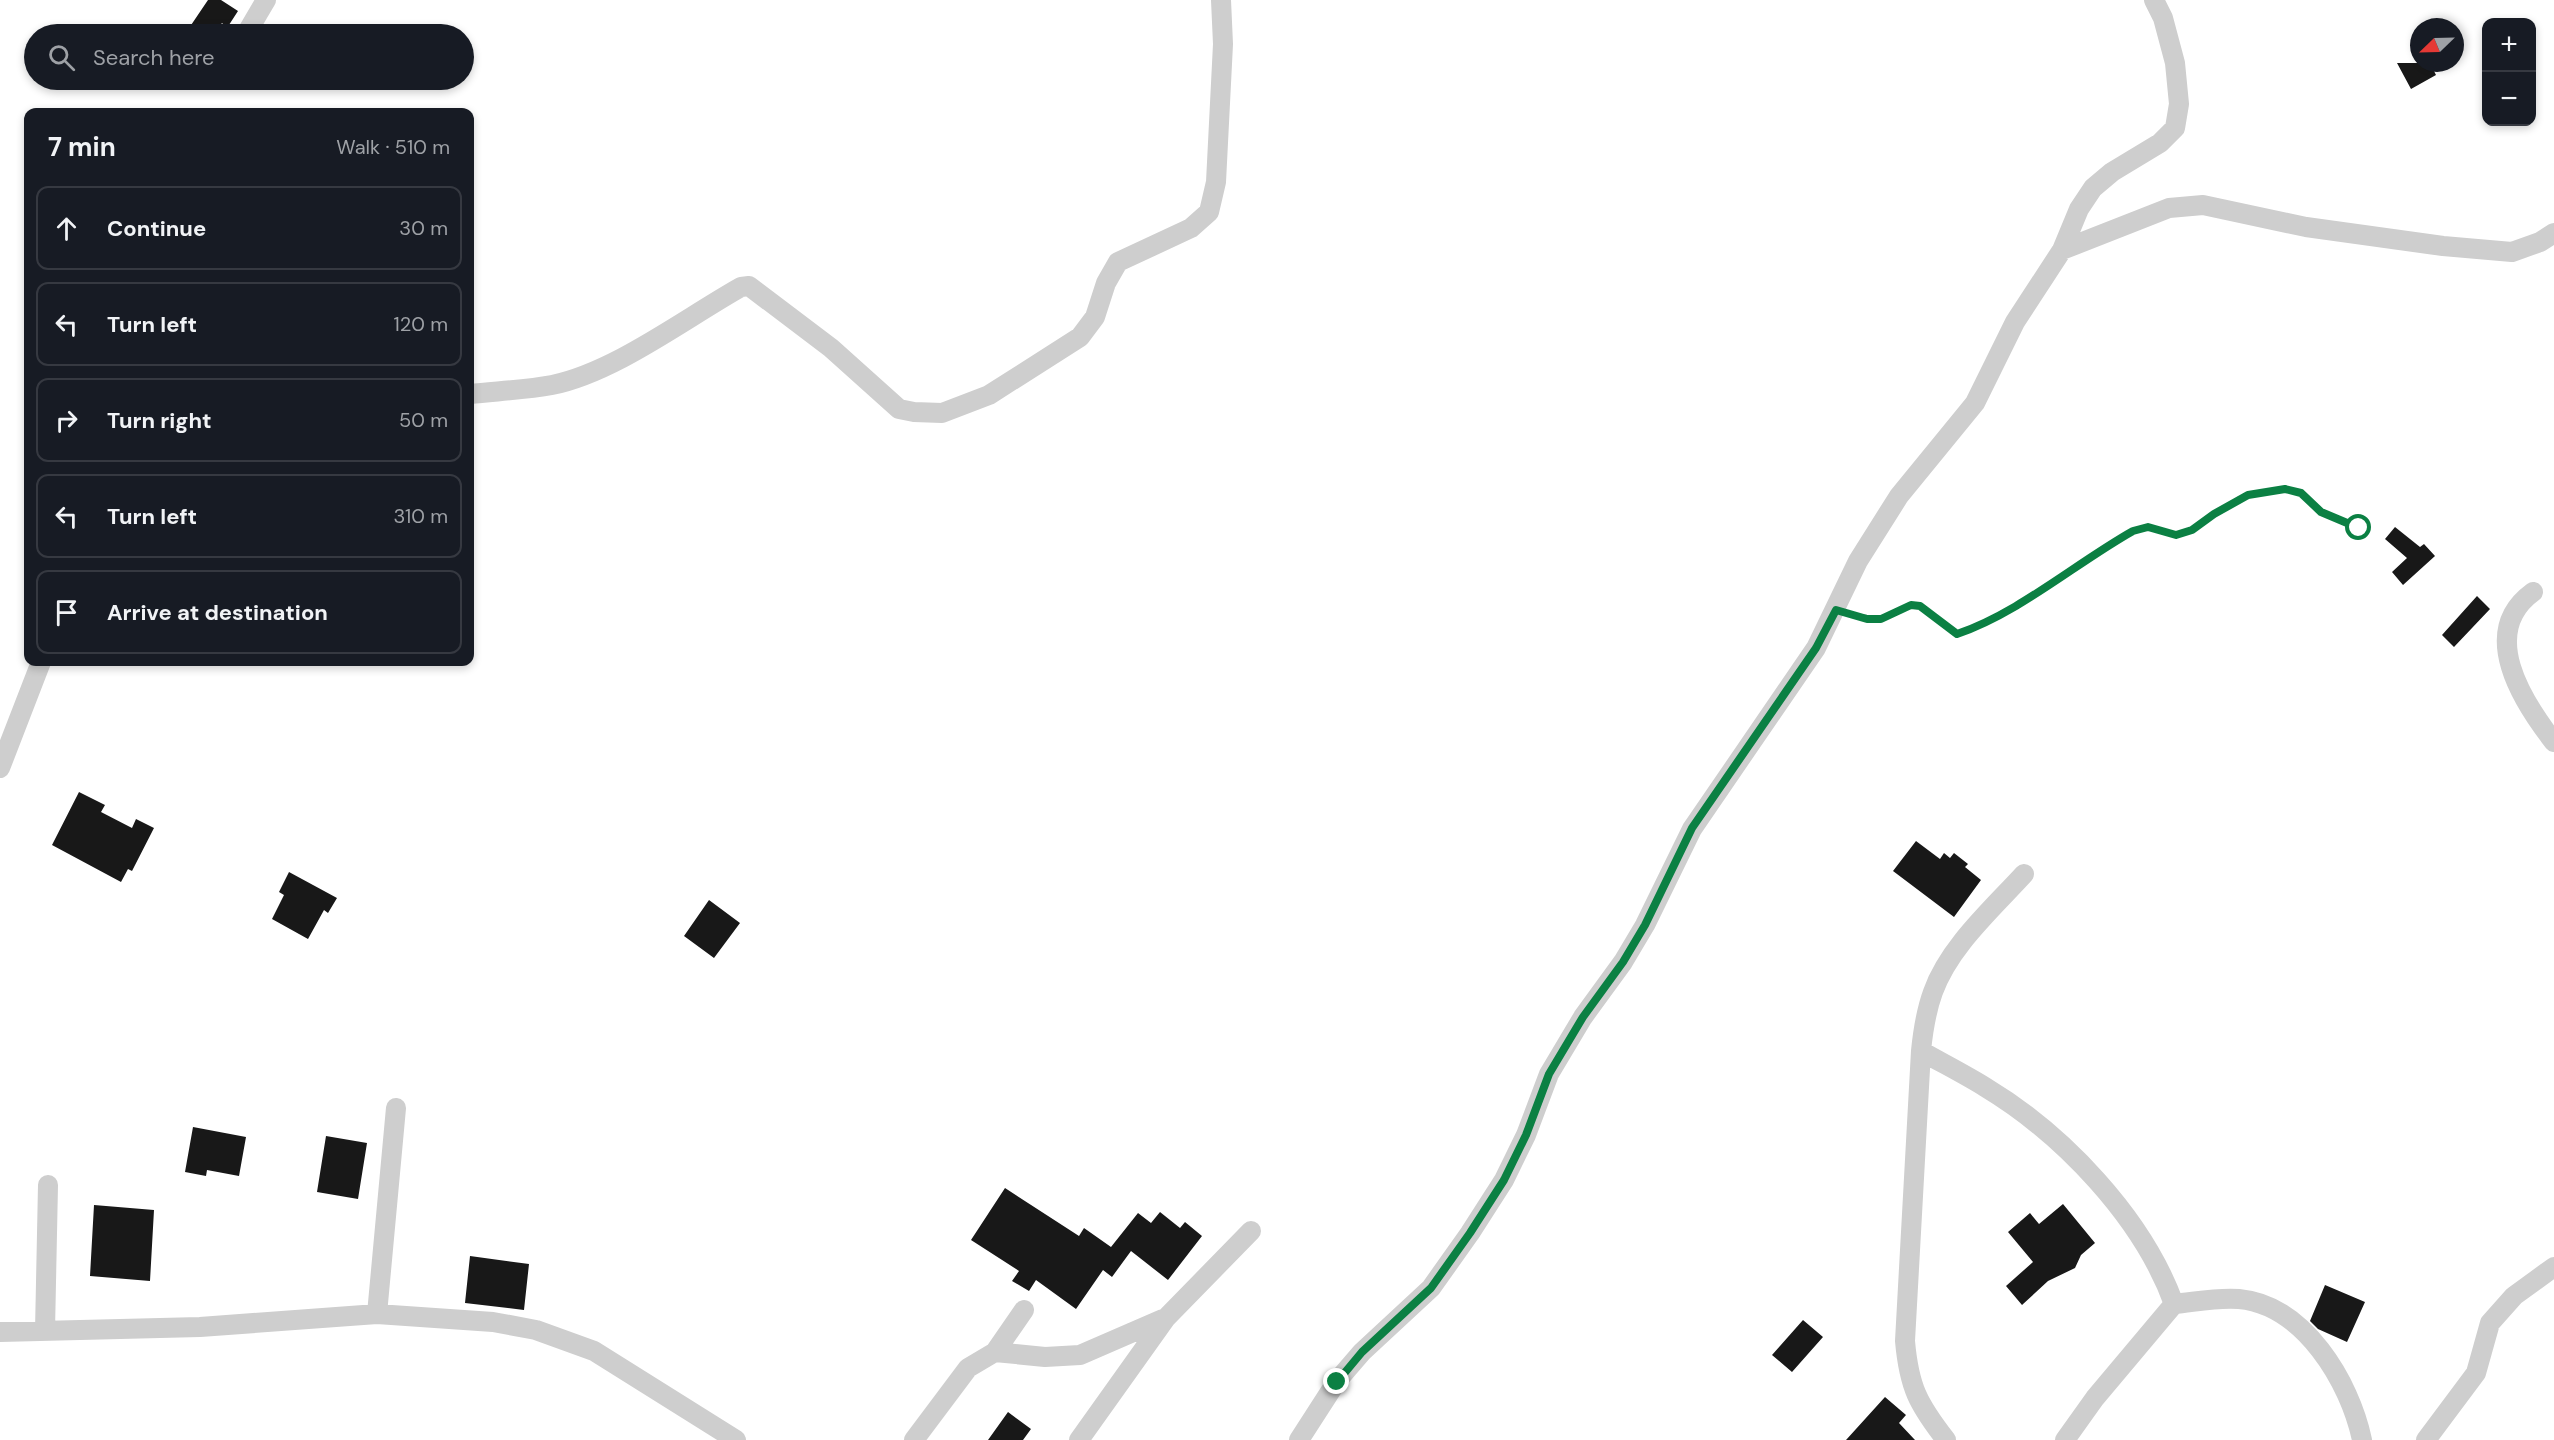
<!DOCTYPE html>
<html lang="en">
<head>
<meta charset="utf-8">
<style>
  body { margin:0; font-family:"DM Sans",sans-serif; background:#242831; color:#f1f3f6 }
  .controls { position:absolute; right:18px; top:18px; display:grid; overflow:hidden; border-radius:12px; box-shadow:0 3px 9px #0003 }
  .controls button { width:54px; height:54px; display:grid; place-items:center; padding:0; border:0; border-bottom:2px solid #363941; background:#171b24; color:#f1f3f6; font:30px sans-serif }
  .compass { position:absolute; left:2410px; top:18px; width:54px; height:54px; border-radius:50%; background:#171b24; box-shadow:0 3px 9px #0003; rotate:247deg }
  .stop { position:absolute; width:18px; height:18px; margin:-14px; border:4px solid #0b8043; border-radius:50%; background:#fff }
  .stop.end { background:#0b8043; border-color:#fff; box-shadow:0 2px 6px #0008 }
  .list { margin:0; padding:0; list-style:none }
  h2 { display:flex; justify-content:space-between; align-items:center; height:78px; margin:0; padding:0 24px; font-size:26px }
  h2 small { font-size:20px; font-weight:400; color:#9ea1a6 }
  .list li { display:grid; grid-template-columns:39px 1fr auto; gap:18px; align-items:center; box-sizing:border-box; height:84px; margin:0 12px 12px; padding:0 12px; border:2px solid #363941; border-radius:12px }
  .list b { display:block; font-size:22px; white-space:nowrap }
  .list em { font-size:20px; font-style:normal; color:#9ea1a6 }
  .icon { flex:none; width:33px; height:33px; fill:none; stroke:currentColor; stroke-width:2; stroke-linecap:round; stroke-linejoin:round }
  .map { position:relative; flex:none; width:2554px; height:1440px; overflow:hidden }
  .search { position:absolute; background:#171b24; box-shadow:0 3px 9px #0003; left:24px; top:24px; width:450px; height:66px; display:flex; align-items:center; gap:15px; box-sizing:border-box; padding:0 21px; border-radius:33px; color:#9ea1a6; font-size:22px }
  .panel { position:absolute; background:#171b24; box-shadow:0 3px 9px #0003; left:24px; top:108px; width:450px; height:558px; border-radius:12px }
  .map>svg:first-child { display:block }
  .building { fill:#181818 }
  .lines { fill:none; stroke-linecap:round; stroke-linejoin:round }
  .path { stroke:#cecece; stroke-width:4; stroke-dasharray:3 3; stroke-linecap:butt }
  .minor { stroke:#cecece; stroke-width:20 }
  .route { stroke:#0b8043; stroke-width:8 }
</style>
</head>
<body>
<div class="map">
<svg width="2554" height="1440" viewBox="0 0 2554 1440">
  <rect width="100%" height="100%" fill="#fff"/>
  <!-- building -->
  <path class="building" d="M208,0H221L238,11L227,28L222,23L214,34H185Z
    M2397,63H2430L2436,75L2411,89Z
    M2395,527L2420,547L2424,544L2435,556L2403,585L2392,572L2407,558L2385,539Z
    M2477,596L2490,609L2454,647L2442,635Z
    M79,792L105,805L101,812L132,828L136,819L154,828L132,871L128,869L121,882L52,845Z
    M1916,841L1940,859L1944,853L1950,858L1954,853L1968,864L1965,867L1981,880L1954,917L1893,871Z
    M289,872L337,898L328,913L324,910L308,939L272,919L284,895L279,892Z
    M709,900L740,923L714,958L684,936Z
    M193,1127L246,1137L239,1176L207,1170L206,1176L185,1172Z
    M326,1136L367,1143L358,1199L317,1192Z
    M1005,1188L1079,1236L1084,1228L1111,1247L1138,1213L1151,1223L1160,1212L1180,1228L1185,1222L1202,1236L1168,1280L1131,1251L1112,1277L1103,1270L1076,1309L1036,1280L1029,1291L1012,1281L1019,1271L971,1240Z
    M2063,1204L2095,1243L2081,1255L2075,1268L2048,1281L2022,1305L2006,1286L2033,1262L2008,1232L2030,1213L2039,1224Z
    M94,1205L154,1210L150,1281L90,1276Z
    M470,1256L529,1264L524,1310L465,1303Z
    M2325,1285L2365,1302L2347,1342L2318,1329L2310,1321Z
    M1803,1320L1823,1337L1792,1372L1772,1355Z
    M1885,1397L1906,1415L1899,1423L1915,1440H1846Z
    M1008,1412L1031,1429L1023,1440H988Z"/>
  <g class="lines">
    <!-- path -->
    <path class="path" d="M1852,614L1881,619L1911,605L1920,606L1957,634C2020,612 2075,563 2133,531L2148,527L2176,535L2192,530L2213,514L2248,495L2285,489L2300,493L2321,512L2359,528"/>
    <!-- minor -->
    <path class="minor" d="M246,34L266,0
      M2062,250L2169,208L2203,205L2306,227L2443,246L2512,252L2540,242L2554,233
      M470,394C497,391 525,390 552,385C615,372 684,319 741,287L749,286L831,348L899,409L914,412L942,413L989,395L1080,337L1095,317L1106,283L1118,262L1191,228L1209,212L1216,182L1223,44L1221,0
      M2533,592C2478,632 2522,701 2554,742
      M0,768L41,662
      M2024,874C1992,909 1949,947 1933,992C1926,1011 1923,1031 1921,1051C1942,1063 1964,1074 1985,1087C2063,1134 2143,1218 2174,1304
      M1921,1051L1905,1341C1909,1387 1918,1404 1946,1440
      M377,1314L396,1108
      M45,1331L48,1185
      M0,1332L200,1327L377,1314L493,1322L536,1330L594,1351L736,1440
      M995,1352L1045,1357L1080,1355L1163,1319
      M914,1440L968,1368L995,1352L1024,1310
      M1079,1440L1166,1318L1251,1231
      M1299,1440L1337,1381L1362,1352L1431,1288L1470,1233L1504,1180L1526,1135L1549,1074L1583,1017L1623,962L1645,925L1692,829L1816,648L1858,561L1899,496L1975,403L2015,322L2062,250L2079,209L2093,188L2112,172L2160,143L2175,128L2179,104L2175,63L2163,18L2154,0
      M2065,1440L2095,1398L2174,1304C2195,1302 2218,1297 2239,1299C2304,1305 2350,1382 2362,1440
      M2426,1440L2476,1373L2490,1323L2514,1296L2554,1267"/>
  </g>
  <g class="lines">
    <!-- route -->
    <path class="route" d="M1337,1382L1362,1352L1431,1288L1470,1233L1504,1180L1526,1135L1549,1074L1583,1017L1623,962L1645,925L1692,828L1816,648L1836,610L1867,619H1881L1911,605L1920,606L1957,634C2019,613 2076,563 2133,531L2148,527L2176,535L2192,530L2214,514L2248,495L2285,489L2301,493L2321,512L2359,528"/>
  </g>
</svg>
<div class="controls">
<button>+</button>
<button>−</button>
</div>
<svg class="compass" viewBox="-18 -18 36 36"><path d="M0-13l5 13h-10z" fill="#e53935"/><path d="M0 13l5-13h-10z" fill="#9ea1a6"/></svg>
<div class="stop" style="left:2359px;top:528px"></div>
<div class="stop end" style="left:1337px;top:1382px"></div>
<div class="search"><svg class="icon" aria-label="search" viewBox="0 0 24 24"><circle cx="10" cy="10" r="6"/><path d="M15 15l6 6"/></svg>Search here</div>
<section class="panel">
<h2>7 min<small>Walk · 510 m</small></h2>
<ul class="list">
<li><svg class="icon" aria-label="ahead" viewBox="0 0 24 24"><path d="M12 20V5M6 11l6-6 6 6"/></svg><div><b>Continue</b></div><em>30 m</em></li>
<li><svg class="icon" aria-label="left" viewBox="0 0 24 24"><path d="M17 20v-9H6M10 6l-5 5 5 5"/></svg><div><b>Turn left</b></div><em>120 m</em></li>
<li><svg class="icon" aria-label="right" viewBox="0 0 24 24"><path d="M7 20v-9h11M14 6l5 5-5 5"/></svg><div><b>Turn right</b></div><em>50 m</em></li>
<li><svg class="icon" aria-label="left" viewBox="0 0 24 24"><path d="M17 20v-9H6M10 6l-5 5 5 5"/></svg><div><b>Turn left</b></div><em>310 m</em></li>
<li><svg class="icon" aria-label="arrive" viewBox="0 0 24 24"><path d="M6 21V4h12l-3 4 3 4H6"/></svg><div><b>Arrive at destination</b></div></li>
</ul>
</section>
</div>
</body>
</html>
